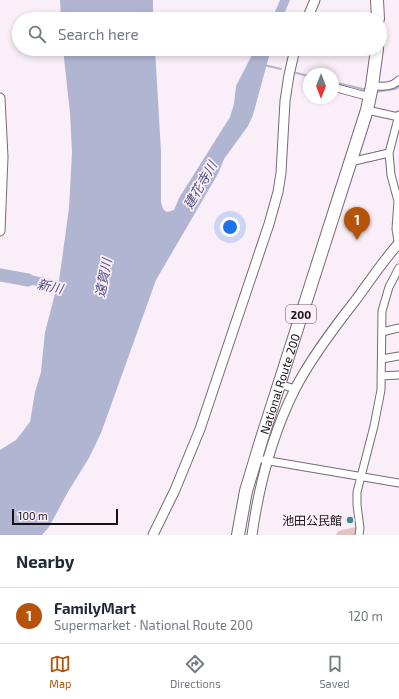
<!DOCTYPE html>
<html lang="en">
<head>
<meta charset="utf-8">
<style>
  body { margin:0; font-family:"Exo 2","Noto Sans JP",sans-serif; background:#f6f6f7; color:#1f2937 }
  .compass { position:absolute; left:303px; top:68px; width:36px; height:36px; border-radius:50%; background:#fff; box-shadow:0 2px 6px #0003; rotate:180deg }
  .scale { position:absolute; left:12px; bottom:10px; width:106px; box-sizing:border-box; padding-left:4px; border:2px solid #151115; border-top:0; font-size:11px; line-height:14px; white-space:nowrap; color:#151115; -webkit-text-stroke:3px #faeef9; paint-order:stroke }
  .you { position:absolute; left:230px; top:227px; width:14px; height:14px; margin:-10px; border:3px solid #fff; border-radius:50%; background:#1a73e8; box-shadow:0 0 0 6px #1a73e833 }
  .badge { display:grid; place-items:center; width:26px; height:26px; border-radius:50%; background:#b45309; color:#fff; font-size:13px; font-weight:700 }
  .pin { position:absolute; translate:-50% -33px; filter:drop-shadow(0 1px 2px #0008) }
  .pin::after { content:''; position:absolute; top:21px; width:14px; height:12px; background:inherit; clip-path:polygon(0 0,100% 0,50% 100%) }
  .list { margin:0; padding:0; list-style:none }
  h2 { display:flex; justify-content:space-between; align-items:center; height:52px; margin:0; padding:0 16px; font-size:17px }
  h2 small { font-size:13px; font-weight:400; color:#747a83 }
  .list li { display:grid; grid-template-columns:26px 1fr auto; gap:12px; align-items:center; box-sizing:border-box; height:56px; padding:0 16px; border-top:1px solid #e0e1e3 }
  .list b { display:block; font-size:15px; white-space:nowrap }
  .list p { margin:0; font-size:13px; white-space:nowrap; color:#747a83 }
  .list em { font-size:13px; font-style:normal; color:#747a83 }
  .icon { flex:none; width:22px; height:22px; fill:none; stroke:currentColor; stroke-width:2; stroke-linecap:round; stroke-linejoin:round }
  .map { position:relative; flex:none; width:399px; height:535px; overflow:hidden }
  .search { position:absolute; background:#fff; box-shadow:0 2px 6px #0003; left:12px; right:12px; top:12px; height:44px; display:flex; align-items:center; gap:10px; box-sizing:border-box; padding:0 14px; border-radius:22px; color:#747a83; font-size:15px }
  .sheet { height:108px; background:#fff }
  nav { display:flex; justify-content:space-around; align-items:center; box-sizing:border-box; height:56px; border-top:1px solid #e0e1e3; background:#fff; font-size:11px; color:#747a83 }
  nav a { display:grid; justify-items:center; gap:2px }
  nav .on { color:#b45309 }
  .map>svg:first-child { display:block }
  .green { fill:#e5c2c3 }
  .water { fill:#b0b5d2 }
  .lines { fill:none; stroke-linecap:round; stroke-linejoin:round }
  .stream { stroke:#b0b5d2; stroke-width:2 }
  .river { stroke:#b0b5d2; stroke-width:13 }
  .minor-casing { stroke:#756b75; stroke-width:9 }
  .tertiary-casing { stroke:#756b75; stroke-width:11 }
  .trunk-casing { stroke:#756b75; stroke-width:14 }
  .minor { stroke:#fff; stroke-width:7 }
  .tertiary { stroke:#fff; stroke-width:9 }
  .trunk { stroke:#fff; stroke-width:12 }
  .poi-dot { fill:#428991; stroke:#faeef9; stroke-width:1.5 }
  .labels { text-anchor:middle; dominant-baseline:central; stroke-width:3.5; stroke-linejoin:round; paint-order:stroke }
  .shield { fill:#faeef9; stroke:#5a5359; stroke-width:1 }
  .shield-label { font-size:11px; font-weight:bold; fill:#151115 }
  .street-label { font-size:12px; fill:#151115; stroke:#faeef9 }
  .poi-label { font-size:12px; fill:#151115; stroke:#faeef9; text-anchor:end }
  .water-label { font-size:13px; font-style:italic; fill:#4c517c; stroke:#faeef9 }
</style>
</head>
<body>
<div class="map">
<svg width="399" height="535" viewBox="0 0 399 535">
  <rect width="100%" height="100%" fill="#faeef9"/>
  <!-- green -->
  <path class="green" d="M356,527L355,535H336L338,531Z"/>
  <!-- water -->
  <path class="water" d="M60,0H153V19H61Z
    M280,0H290L282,19H272Z
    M63,49H155L161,152V202L163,209L167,212L174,210L179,198L230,117L234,104L236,86L255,49H271L253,115L248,126L224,159L219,172L156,280L101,433L89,458L69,490L49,527L42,535H0V450L16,440L30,422L35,392L41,372L45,332L56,290L9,280L11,271L59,281L69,208L72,152L70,113Z"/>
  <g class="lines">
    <!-- stream -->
    <path class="stream" d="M264,65L281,69
      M296,73L309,76
      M333,82L367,90
      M375,92L395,89L399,87"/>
    <!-- river -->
    <path class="river" d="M0,275L28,280"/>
    <!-- minor casing -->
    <g class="minor-casing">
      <path id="minor" d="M372,86C382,86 391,88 399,80
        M333,87L370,97
        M367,110L399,117
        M350,162L389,153
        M399,247L396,229L398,201L391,175L389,153L399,115
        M382,332L399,328
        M382,359L399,356
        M381,376L399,375
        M279,384L295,389
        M264,460L399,483
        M359,535L360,528L357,505V492L374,426L381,390L382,311L389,287L399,268"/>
    </g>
    <!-- tertiary casing -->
    <g class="tertiary-casing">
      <path id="tertiary" d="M307,19L315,0
        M0,98L3,157L0,231
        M153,535L175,490L200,429L269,224L278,192L281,173L285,101L289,75L295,49
        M252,535C259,485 272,435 295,389C311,358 333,329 355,301C369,282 383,261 399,243"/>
    </g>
    <!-- trunk casing -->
    <g class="trunk-casing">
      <g id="trunk">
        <path d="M377,0L378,19"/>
        <path id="s1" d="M238,535L246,491L262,438L367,110L372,86L377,49"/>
      </g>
    </g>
    <!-- minor -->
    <use href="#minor" class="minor"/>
    <!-- tertiary -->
    <use href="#tertiary" class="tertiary"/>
    <!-- trunk -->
    <use href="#trunk" class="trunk"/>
  </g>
  <!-- markers -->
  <circle class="poi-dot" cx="350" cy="520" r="4"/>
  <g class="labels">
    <!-- shield labels -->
    <rect class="shield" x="286" y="305" width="30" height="18" rx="3"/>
    <g class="shield-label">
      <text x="301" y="314">200</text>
    </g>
    <!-- street labels -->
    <g class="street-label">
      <text stroke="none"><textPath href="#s1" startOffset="157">National Route 200</textPath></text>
    </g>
    <!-- poi labels -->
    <g class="poi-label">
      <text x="342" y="520">池田公民館</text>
    </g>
    <!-- water labels -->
    <g class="water-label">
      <text transform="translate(200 185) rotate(-60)">建花寺川</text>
      <text transform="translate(103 278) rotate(-79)">遠賀川</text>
      <text transform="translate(50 286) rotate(12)">新川</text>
    </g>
  </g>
</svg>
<svg class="compass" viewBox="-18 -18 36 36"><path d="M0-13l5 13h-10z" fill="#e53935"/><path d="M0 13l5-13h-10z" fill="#747a83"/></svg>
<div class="scale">100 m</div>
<div class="you"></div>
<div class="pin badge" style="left:357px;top:240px">1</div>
<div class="search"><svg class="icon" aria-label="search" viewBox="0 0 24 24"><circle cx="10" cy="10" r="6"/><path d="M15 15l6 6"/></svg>Search here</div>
</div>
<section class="sheet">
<h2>Nearby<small></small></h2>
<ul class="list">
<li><span class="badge">1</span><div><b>FamilyMart</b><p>Supermarket · National Route 200</p></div><em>120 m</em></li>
</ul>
</section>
<nav>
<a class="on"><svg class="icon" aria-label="map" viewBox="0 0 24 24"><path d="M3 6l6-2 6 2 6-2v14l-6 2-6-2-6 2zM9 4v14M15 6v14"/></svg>Map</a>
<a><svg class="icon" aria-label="directions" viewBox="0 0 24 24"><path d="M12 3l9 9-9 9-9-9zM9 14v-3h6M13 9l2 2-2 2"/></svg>Directions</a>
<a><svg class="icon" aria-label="saved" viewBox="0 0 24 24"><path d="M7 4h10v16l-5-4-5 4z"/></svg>Saved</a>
</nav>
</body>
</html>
